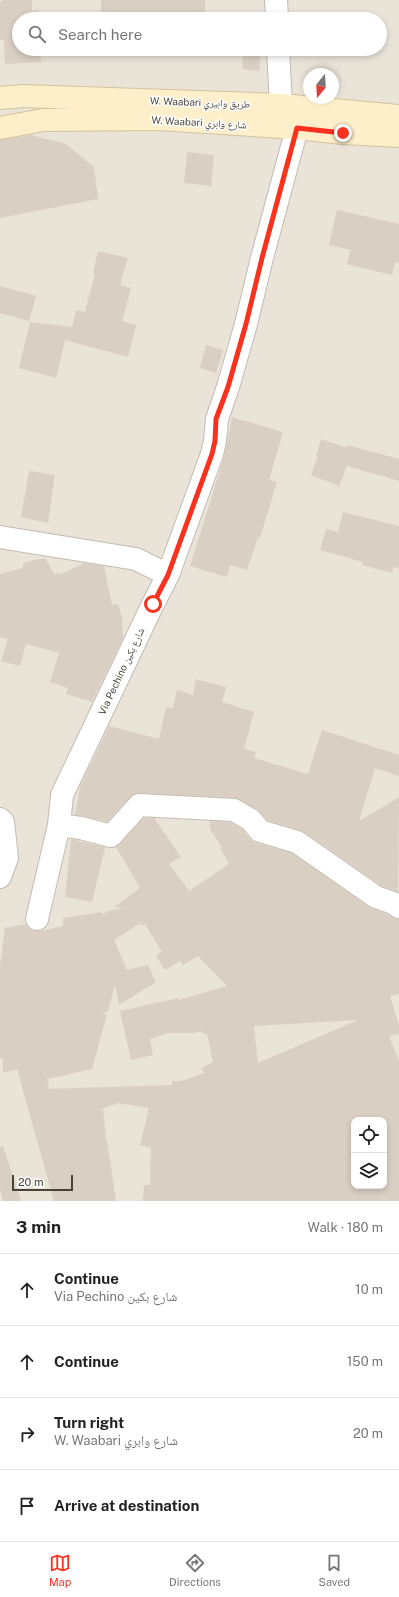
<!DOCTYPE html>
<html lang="en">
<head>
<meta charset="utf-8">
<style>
  body { margin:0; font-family:"Public Sans","Noto Naskh Arabic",sans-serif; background:#f2f2f2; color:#222 }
  .controls { position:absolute; right:12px; bottom:12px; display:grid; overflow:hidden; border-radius:8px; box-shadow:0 2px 6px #0003 }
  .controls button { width:36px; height:36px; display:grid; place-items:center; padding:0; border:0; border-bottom:1px solid #e0e0e0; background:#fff; color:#222; font:20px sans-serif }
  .compass { position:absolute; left:303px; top:68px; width:36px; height:36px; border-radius:50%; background:#fff; box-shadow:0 2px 6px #0003; rotate:198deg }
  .scale { position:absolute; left:12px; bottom:10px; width:61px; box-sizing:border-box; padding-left:4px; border:2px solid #494238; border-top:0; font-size:11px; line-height:14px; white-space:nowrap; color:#494238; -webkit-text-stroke:3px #fff; paint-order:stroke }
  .stop { position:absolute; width:12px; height:12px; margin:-9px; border:3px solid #f9321e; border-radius:50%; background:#fff }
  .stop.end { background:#f9321e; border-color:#fff; box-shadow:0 1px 4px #0008 }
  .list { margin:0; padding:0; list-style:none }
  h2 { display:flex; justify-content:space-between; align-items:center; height:52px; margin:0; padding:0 16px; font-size:17px }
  h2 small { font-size:13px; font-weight:400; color:#767676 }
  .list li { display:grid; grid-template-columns:26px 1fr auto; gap:12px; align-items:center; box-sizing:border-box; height:72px; padding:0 16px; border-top:1px solid #e0e0e0 }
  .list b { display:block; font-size:15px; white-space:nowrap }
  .list p { margin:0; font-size:13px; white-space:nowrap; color:#767676 }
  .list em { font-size:13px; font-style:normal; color:#767676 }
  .icon { flex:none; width:22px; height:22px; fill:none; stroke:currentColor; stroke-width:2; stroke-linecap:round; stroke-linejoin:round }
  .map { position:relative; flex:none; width:399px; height:1201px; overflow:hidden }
  .search { position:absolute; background:#fff; box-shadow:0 2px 6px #0003; left:12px; right:12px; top:12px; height:44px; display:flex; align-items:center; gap:10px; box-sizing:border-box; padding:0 14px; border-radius:22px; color:#767676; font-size:15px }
  .sheet { height:340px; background:#fff }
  nav { display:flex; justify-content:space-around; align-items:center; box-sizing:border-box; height:56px; border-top:1px solid #e0e0e0; background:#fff; font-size:11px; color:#767676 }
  nav a { display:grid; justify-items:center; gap:2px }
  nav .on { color:#f9321e }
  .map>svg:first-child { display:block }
  .residential { fill:#e9e3d8; fill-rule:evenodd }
  .building { fill:#dacfc3; fill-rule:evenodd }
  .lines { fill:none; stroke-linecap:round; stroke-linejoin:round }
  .minor-casing { stroke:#c4bbb0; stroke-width:24 }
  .secondary-casing { stroke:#d4c29a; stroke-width:24 }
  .minor { stroke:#fff; stroke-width:22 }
  .secondary { stroke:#feefcb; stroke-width:22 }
  .route { stroke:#f9321e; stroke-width:5 }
  .labels { text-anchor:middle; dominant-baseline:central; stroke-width:3; stroke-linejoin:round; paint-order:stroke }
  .street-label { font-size:10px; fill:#494238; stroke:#fff }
</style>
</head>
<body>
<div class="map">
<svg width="399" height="1201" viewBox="0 0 399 1201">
  <rect width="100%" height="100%" fill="#f5f1ea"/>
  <!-- residential -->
  <path class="residential" d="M0,0H399V1201H0ZM19,19H380V49H19ZM309,74H333V98H309ZM354,1120H384V1186H354Z"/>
  <!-- building -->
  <path class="building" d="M2,0H32V11L38,10L39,19H19V49H40L41,62L5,64L4,40H0V2H2Z
    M101,0H205V19H129V17L101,18Z
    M129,49H205V53L129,52Z
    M244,49H261L259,71L242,69Z
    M31,135L66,144L94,167L98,199L0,218V140Z
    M187,152L214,155L211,186L184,183Z
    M337,210L399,224V263L395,262L392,275L347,264L350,250L329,245Z
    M98,251L128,258L120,285L131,288L122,321L136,325L128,357L65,340L56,378L19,368L30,322L72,327L76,310L85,312L95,274L93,273Z
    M0,286L36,296L29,321L0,313Z
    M206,345L223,350L216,373L200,368Z
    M232,417L283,432L269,480L277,482L260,538H258L247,570L230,565L227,577L190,566L224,457Z
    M321,439L347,448V445L399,459V481L347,466L339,486L311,475L318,456H316Z
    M29,471L55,475L48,523L21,517Z
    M343,512L399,526V568L393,567L392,573L362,565L363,562L320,550L326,529L338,532Z
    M45,558L55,575L58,572L60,575L84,563L104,566L112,605L118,604L122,617L123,638L92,702L66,694L68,688L50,682L59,653L26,644L20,666L1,661L8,639L0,637V574L23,568V563Z
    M196,679L226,687L222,702L254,712L244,749L256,752L254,758L308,774L322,730L399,755V776L375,768L359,821L399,797L398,892L382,886L304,832L267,820L257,809L235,798L139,793L134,794L130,797L107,822L75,815L80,787L109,726L159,739L166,707L173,708L177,690L193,695Z
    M144,818H154L181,857L169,864L189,891L229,864L220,848H222L210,829V821L230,822L243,830L250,839L256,843L292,853L369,907L399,919V994L390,996L399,1026V1034L389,1036L399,1061V1201H143L144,1185H150L151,1148L140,1145L149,1108L119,1103L103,1108L106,1140H107L116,1201H54L17,1069L3,1073V1058L0,1059V966L5,928L26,924L29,928L34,931H40L63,926V918L102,912V915L108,911L123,908L114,907L140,888L116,847L120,844ZM140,923L142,926L145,924L162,952L156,956L165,970L180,961L183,965L198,956L227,986L179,1000V998L120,1011L131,1060L153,1055L150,1039L167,1033H193L202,1031L203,1034H207L213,1062L201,1068L204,1073L182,1081H172V1085L49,1089L47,1079L92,1069L107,1014L101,1015L108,1011L115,985L119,1005L156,982L148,965L127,970L114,940ZM358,1020L258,1063L254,1026ZM354,1120H384V1186H354Z
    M71,839L105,847L92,902L65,897Z
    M3,1146L21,1201H3L0,1188V1147Z"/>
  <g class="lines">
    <!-- minor casing -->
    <g class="minor-casing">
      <path id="minor" d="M276,0L277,19
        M278,49L281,105
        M0,537L136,559L168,575L153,604L62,795L59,825L37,919
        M168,575L212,454L215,441L217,419L228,387L246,324L262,258L297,128
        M0,819L3,822L7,858L0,877
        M59,825L81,828L111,836L139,805L234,810L251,820L260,831L297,842L376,897L393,903L399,907"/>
    </g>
    <!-- secondary casing -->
    <g class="secondary-casing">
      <path id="secondary" d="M0,98L23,96L281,105L399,116
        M0,128L43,120L159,119L297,128L343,133L399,136"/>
    </g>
    <!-- minor -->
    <use href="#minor" class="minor"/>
    <!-- secondary -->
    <use href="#secondary" class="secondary"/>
  </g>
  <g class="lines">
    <!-- route -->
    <path class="route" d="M153,604L168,575L212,454L215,441L216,419L228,387L246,324L262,258L297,128L343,133"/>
  </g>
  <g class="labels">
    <!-- street labels -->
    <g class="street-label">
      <text transform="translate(200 102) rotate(2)">W. Waabari طريق وابيري</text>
      <text transform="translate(199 122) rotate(3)">W. Waabari شارع وابري</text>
      <text transform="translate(121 671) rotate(-65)">Via Pechino شارع بكين</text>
    </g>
  </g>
</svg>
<div class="controls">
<button><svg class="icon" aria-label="locate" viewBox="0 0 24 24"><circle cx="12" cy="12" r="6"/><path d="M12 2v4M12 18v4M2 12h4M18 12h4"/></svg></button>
<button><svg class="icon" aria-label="layers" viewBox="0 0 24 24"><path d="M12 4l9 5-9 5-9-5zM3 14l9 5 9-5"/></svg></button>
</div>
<svg class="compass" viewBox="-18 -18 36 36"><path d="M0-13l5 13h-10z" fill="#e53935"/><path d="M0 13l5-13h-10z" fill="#767676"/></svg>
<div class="scale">20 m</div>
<div class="stop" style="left:153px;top:604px"></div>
<div class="stop end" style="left:343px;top:133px"></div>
<div class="search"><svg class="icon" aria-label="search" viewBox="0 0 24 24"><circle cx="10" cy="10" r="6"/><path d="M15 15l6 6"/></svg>Search here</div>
</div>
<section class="sheet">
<h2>3 min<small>Walk · 180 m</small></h2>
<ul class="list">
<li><svg class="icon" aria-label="ahead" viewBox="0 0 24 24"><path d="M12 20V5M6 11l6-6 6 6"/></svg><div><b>Continue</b><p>Via Pechino شارع بكين</p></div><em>10 m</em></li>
<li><svg class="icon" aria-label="ahead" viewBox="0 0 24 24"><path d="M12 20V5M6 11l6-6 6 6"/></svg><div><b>Continue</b></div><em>150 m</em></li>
<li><svg class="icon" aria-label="right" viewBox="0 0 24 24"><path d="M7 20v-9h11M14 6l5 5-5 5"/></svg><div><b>Turn right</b><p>W. Waabari شارع وابري</p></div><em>20 m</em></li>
<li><svg class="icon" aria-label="arrive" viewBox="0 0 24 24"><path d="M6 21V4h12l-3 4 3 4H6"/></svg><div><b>Arrive at destination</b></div></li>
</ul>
</section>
<nav>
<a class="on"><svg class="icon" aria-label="map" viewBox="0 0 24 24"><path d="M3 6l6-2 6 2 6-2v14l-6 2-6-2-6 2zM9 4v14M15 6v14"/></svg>Map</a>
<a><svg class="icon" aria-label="directions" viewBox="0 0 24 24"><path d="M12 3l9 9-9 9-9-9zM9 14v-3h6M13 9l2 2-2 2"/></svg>Directions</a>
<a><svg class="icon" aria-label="saved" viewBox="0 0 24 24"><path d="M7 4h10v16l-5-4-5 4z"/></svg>Saved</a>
</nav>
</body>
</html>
